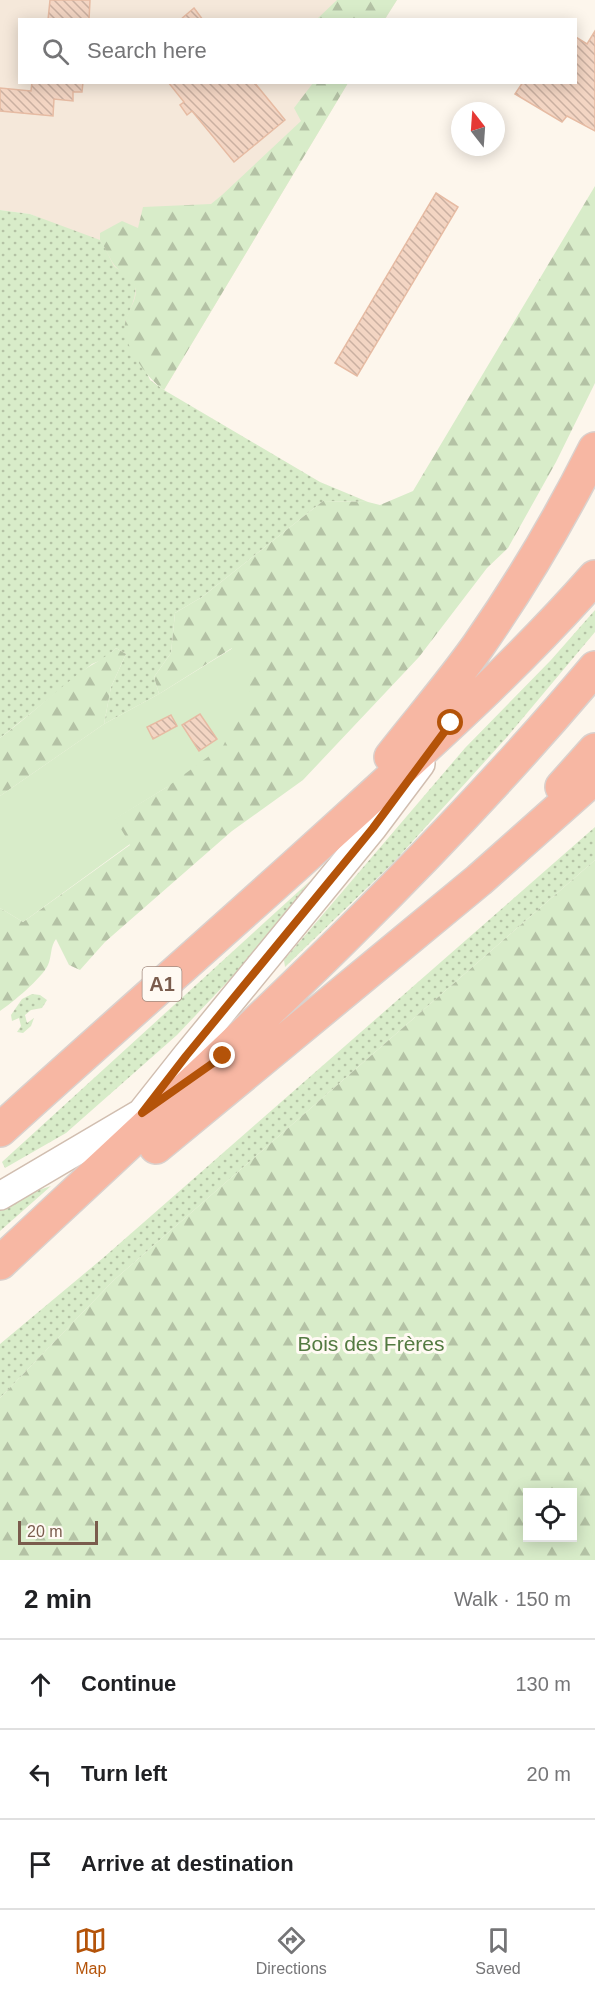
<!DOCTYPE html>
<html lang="en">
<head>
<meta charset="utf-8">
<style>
  body { margin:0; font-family:Arial,sans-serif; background:#f2f2f2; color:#202124 }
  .controls { position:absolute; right:18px; bottom:18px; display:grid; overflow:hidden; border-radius:0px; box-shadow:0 3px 15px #0003 }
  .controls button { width:54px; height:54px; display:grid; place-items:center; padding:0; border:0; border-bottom:2px solid #e0e0e0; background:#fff; color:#202124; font:30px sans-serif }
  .compass { position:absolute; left:451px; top:102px; width:54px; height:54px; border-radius:50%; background:#fff; box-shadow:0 3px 15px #0003; rotate:343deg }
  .scale { position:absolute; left:18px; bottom:15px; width:80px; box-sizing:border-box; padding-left:6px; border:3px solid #7a5c4d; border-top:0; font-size:16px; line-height:21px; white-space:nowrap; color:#7a5c4d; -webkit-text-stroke:4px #fffaf3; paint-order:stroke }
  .stop { position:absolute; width:18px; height:18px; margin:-14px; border:4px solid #b45309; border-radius:50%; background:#fff }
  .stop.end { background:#b45309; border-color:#fff; box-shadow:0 2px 6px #0008 }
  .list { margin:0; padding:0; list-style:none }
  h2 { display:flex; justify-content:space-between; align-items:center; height:78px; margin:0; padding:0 24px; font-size:26px }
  h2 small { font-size:20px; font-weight:400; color:#757577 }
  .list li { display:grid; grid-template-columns:39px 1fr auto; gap:18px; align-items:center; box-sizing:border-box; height:90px; padding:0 24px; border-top:2px solid #e0e0e0 }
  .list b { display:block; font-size:22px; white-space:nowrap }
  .list em { font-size:20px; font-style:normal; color:#757577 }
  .icon { flex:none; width:33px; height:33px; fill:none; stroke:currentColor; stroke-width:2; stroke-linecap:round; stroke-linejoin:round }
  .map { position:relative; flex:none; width:595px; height:1560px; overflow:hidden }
  .search { position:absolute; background:#fff; box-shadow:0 3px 15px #0003; left:18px; right:18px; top:18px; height:66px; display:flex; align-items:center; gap:15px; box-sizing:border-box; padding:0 21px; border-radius:0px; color:#757577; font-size:22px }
  .sheet { height:348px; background:#fff }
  nav { display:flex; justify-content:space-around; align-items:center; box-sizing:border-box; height:84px; border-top:2px solid #e0e0e0; background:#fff; font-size:16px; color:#757577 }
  nav a { display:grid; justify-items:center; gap:3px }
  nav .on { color:#b45309 }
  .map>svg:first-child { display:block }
  .residential { fill:#f5e8da }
  .grass { fill:url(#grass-dots) }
  .forest { fill:url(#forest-firs); fill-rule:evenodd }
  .garden { fill:#d8ecc9 }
  .building { fill:url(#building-back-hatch); stroke:#e6bba3; stroke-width:1.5 }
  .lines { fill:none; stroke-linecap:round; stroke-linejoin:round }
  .minor-casing { stroke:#d1beb0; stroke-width:30 }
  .highway-casing { stroke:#dad1cd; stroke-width:36 }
  .minor { stroke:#fff; stroke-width:27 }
  .highway { stroke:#f7b7a3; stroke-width:33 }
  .route { stroke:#b45309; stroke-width:8 }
  .labels { text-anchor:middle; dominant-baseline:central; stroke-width:6; stroke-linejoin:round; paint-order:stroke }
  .shield { fill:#fffaf3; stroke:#a28b7f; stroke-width:1.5 }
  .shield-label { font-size:20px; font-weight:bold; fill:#7a5c4d }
  .park-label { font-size:21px; fill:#537a41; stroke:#fffaf3 }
</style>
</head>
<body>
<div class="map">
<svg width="595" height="1560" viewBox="0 0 595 1560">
  <defs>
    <pattern id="grass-dots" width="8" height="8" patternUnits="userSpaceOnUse" patternTransform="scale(1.5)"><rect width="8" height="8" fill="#d8ecc9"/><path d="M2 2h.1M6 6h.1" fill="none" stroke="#b4c2a5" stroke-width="1.8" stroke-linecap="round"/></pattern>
    <pattern id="forest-firs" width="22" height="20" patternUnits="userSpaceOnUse" patternTransform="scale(1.5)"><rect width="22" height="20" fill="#d8ecc9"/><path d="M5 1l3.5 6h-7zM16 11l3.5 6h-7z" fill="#b4c2a5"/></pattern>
    <pattern id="building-back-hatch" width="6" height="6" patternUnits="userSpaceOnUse" patternTransform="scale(1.5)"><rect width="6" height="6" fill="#f3d5c3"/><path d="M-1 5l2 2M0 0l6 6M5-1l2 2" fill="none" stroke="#cab0a1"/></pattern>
  </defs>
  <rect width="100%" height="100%" fill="#fdf6ec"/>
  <!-- residential -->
  <path class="residential" d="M0,0H397L385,19L20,20V82L348,83L164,390L56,225L30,214L0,210Z"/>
  <!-- grass -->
  <path class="grass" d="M0,210L30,214L100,240C106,248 109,257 114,266C117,270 123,270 127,273C144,285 131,307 125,322L150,380L164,390L320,482L368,502L323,501L202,597L175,613L171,653L154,677L159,694L104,724L111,687L126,654L116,648L104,659L92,664L0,738Z
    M595,610V632L507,737L394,862L285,967L284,960L465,748L551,660Z
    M595,827V860L114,1280L0,1398V1344L103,1258Z
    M310,881L250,958L177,1035L66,1133L5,1168L2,1162Z
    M32,994L40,995L47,1000L42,1008L31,1010L25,1015L27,1023L34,1018L31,1026L23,1033L17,1032L21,1026L19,1018L12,1021L11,1015L22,999Z
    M51,1186L0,1231V1210L33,1192Z"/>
  <!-- forest -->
  <path class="forest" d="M337,0H397L385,19H317Z
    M313,83H348L164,390C147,378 122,345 125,323C127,311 139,299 135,287C132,273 126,276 117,268C111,263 106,248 100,240V233L122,221L138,228L143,207L211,204L222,195L301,121L294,108Z
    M595,186V383L556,462L508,548L487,568L419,657L303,780L232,831L105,942L80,970L69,965L56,939C50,947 52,956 48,965C42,978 12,1003 0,1011V908L23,922L130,845L114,819L167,787L232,648L159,694L154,677L171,653L175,613L202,597L323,501L368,502L380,505L413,491Z
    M116,648L126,654L111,687L104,724L0,796V738C27,718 51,695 77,675C90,665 104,659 116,648Z
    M595,860V1560H0V1398L114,1280ZM528,1492H572V1538H528Z"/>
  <!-- garden -->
  <path class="garden" d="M233,648L251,669L249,694L223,746L167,787L115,819L130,844L23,922L0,908V796L104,724L159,694Z"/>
  <!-- building -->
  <path class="building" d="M50,0H90L89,20H48Z
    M194,8L203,20H180Z
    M595,31V131L567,116L562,122L515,94L523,82H576V37L587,44Z
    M32,82H83L82,92H73V101L54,99L53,116L0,111V88L31,91Z
    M168,82H254L285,120L234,162L192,111L187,115L180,105L184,102Z
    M436,193L458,207L357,376L335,363Z
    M200,714L217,739L199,751L182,725Z
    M171,715L177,726L153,739L147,727Z"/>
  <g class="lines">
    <!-- minor casing -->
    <g class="minor-casing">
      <path id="minor" d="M133,1123L186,1056L373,828L421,764
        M0,1196L146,1110"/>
    </g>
    <!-- highway casing -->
    <g class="highway-casing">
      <path id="highway" d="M391,757C420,720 451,684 478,646C522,583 561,517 595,449
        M562,787L595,750
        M0,1130C120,1021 242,915 361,806C442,732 523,659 595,577
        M156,1147L479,880L595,777
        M0,1263C205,1071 414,884 595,668"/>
    </g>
    <!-- minor -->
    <use href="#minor" class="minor"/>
    <!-- highway -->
    <use href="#highway" class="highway"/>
  </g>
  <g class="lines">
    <!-- route -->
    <path class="route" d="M223,1056L142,1113L186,1056L373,828L451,723"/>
  </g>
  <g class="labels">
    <!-- shield labels -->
    <rect class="shield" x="142.5" y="967" width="39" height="34" rx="4.5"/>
    <g class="shield-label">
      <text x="162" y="984">A1</text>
    </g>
    <!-- park labels -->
    <g class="park-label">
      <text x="371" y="1343">Bois des Frères</text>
    </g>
  </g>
</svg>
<div class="controls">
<button><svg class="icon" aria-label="locate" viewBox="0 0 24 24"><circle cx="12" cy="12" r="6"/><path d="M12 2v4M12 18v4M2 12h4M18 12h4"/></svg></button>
</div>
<svg class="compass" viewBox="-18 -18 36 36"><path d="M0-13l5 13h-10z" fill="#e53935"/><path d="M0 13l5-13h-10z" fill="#757577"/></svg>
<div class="scale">20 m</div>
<div class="stop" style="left:451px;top:723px"></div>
<div class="stop end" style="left:223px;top:1056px"></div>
<div class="search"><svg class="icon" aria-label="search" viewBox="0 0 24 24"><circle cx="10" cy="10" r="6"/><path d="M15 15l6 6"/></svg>Search here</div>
</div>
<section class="sheet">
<h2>2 min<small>Walk · 150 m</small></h2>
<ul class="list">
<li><svg class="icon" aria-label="ahead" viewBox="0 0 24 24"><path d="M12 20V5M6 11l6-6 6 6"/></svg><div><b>Continue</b></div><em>130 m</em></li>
<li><svg class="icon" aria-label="left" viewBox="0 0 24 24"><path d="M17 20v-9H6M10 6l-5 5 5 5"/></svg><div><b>Turn left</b></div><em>20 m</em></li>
<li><svg class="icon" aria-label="arrive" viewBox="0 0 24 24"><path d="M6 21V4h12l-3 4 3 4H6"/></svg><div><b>Arrive at destination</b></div></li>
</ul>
</section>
<nav>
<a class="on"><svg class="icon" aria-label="map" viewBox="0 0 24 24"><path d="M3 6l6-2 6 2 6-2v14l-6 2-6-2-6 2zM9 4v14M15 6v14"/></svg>Map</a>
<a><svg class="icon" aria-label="directions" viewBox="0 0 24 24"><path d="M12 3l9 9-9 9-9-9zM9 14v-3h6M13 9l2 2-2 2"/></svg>Directions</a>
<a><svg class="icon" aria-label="saved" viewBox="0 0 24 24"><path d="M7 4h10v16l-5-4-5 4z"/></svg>Saved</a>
</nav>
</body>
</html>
